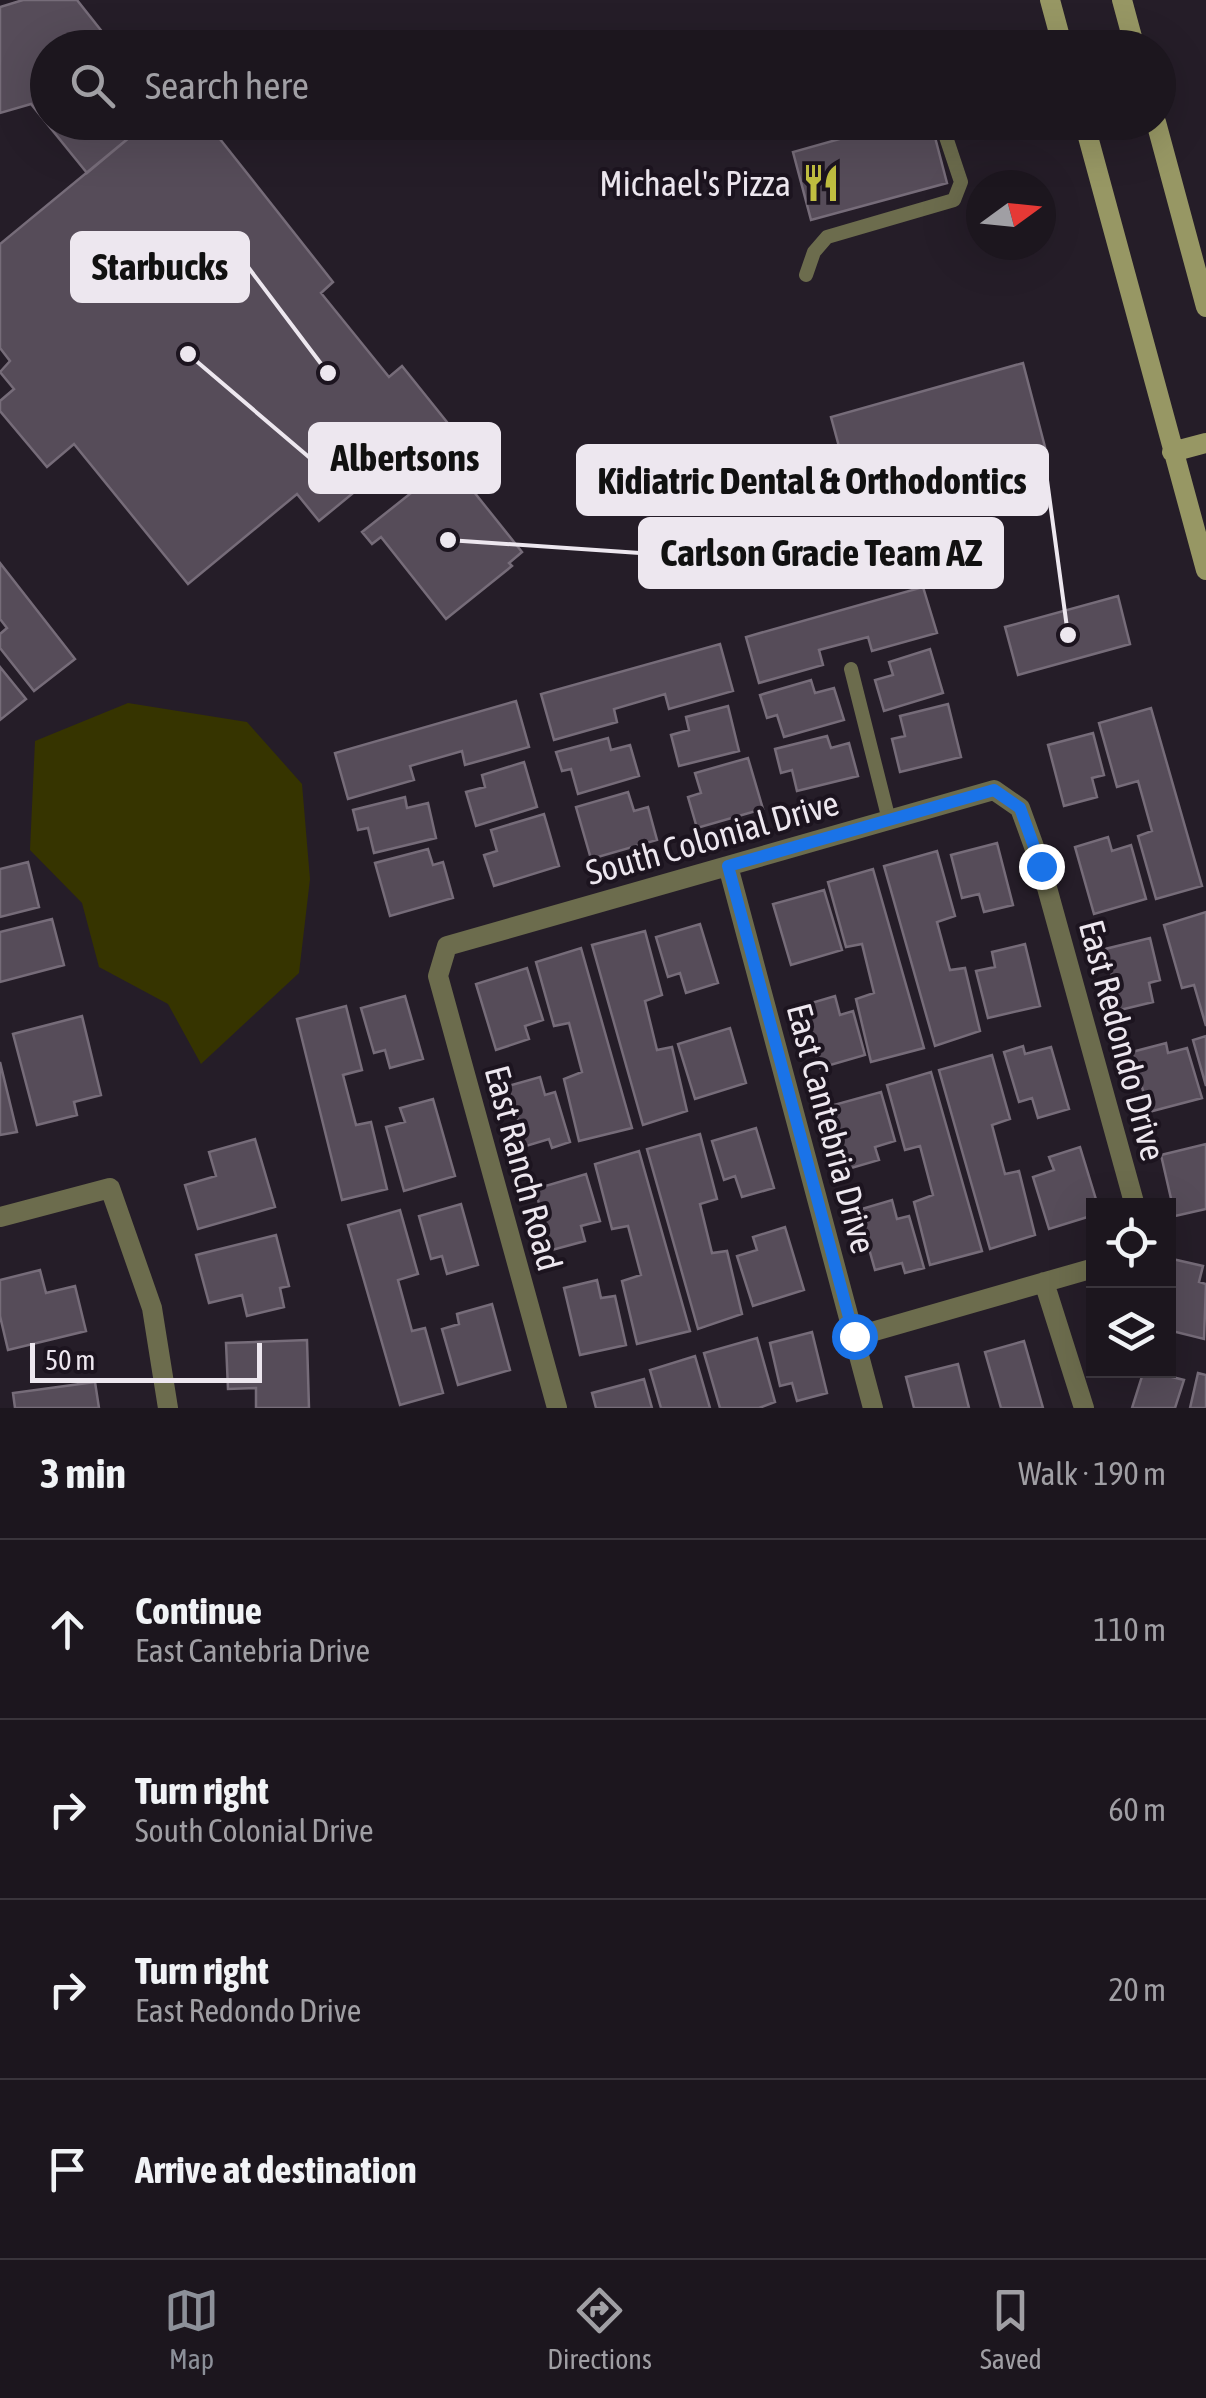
<!DOCTYPE html>
<html lang="en">
<head>
<meta charset="utf-8">
<style>
  body { margin:0; font-family:"Asap Condensed",sans-serif; background:#251f27; color:#f1f3f6 }
  .controls { position:absolute; right:30px; bottom:30px; display:grid; overflow:hidden; border-radius:0px; box-shadow:0 10px 40px #0002 }
  .controls button { width:90px; height:90px; display:grid; place-items:center; padding:0; border:0; border-bottom:2px solid #3a353c; background:#1c161e; color:#f1f3f6; font:50px sans-serif }
  .compass { position:absolute; left:966px; top:170px; width:90px; height:90px; border-radius:50%; background:#1c161e; box-shadow:0 10px 40px #0002; rotate:75deg }
  .scale { position:absolute; left:30px; bottom:25px; width:232px; box-sizing:border-box; padding-left:10px; border:5px solid #ede7ef; border-top:0; font-size:28px; line-height:35px; white-space:nowrap; color:#ede7ef; -webkit-text-stroke:8px #1c141f; paint-order:stroke }
  .stop { position:absolute; width:30px; height:30px; margin:-22px; border:8px solid #1a73e8; border-radius:50%; background:#fff }
  .stop.end { background:#1a73e8; border-color:#fff; box-shadow:0 2px 10px #0008 }
  .list { margin:0; padding:0; list-style:none }
  h2 { display:flex; justify-content:space-between; align-items:center; height:130px; margin:0; padding:0 40px; font-size:42px }
  h2 small { font-size:32px; font-weight:400; color:#a09fa4 }
  .list li { display:grid; grid-template-columns:65px 1fr auto; gap:30px; align-items:center; box-sizing:border-box; height:180px; padding:0 40px; border-top:2px solid #3a353c }
  .list b { display:block; font-size:38px; white-space:nowrap }
  .list p { margin:0; font-size:32px; white-space:nowrap; color:#a09fa4 }
  .list em { font-size:32px; font-style:normal; color:#a09fa4 }
  .icon { flex:none; width:55px; height:55px; fill:none; stroke:currentColor; stroke-width:2; stroke-linecap:round; stroke-linejoin:round }
  .map { position:relative; flex:none; width:1206px; height:1408px; overflow:hidden }
  .search { position:absolute; background:#1c161e; box-shadow:0 10px 40px #0002; left:30px; right:30px; top:30px; height:110px; display:flex; align-items:center; gap:25px; box-sizing:border-box; padding:0 35px; border-radius:55px; color:#a09fa4; font-size:38px }
  .sheet { height:850px; background:#1c161e }
  nav { display:flex; justify-content:space-around; align-items:center; box-sizing:border-box; height:140px; border-top:2px solid #3a353c; background:#1c161e; font-size:28px; color:#a09fa4 }
  nav a { display:grid; justify-items:center; gap:5px }
  nav .on { color:#8c9099 }
  .map>svg:first-child { display:block }
  .green { fill:#363400 }
  .building { fill:#564c59; stroke:#766c79; stroke-width:2.5 }
  .lines { fill:none; stroke-linecap:round; stroke-linejoin:round }
  .lane { stroke:#6c6c4d; stroke-width:14 }
  .street { stroke:#6c6c4d; stroke-width:20 }
  .secondary { stroke:#979764; stroke-width:20 }
  .route { stroke:#1a73e8; stroke-width:12 }
  .labels { text-anchor:middle; dominant-baseline:central; stroke-width:8; stroke-linejoin:round; paint-order:stroke }
  .poi-label { font-size:35px; fill:#ede7ef; stroke:#1c141f; text-anchor:end }
  .street-label { font-size:35px; fill:#ede7ef; stroke:#1c141f }
  .leader { fill:none; stroke:#ede7ef; stroke-width:4 }
  .callout-dot { fill:#ede7ef; stroke:#1c141f; stroke-width:4 }
  .callout { fill:#ede7ef; stroke:#ede7ef; stroke-width:4 }
  .callout-label { font-size:38px; text-anchor:middle; font-weight:bold; fill:#111 }
</style>
</head>
<body>
<div class="map">
<svg width="1206" height="1408" viewBox="0 0 1206 1408">
  <rect width="100%" height="100%" fill="#251d28"/>
  <!-- green -->
  <path class="green" d="M128,703L247,722L302,784L310,879L299,973L201,1064L168,1004L99,967L82,903L30,850L35,741Z"/>
  <!-- building -->
  <path class="building" d="M23,0H77L115,48H48V122H148L87,173L31,104L0,113V7Z
    M148,122L184,126L203,122L216,134L333,282L321,293L389,377L402,366L467,447L454,457L431,429L319,521L297,494L188,584L74,444L47,467L0,411V401L14,389L0,372L10,361L0,348V244Z
    M900,122H931L947,183L811,220L793,152Z
    M1023,363L1045,447L853,498L831,417Z
    M450,462L522,552L509,563L512,566L446,619L381,537L372,544L362,532Z
    M0,563L75,659L34,691L0,648V634L7,628L0,619Z
    M923,587L937,633L872,651L868,637L819,650L823,665L759,683L746,637Z
    M1118,596L1130,644L1018,675L1005,627Z
    M720,644L733,691L669,709L665,694L614,709L617,722L554,740L541,694Z
    M930,649L943,693L884,711L875,680L893,675L889,662Z
    M0,667L26,699L0,720Z
    M811,680L815,693L834,688L844,720L784,737L777,715L767,718L760,695Z
    M516,701L529,747L465,765L462,751L410,766L414,780L348,799L335,753Z
    M948,704L961,757L900,772L892,739L905,736L900,716Z
    M728,706L739,751L679,766L671,735L689,730L686,717Z
    M1151,708L1202,886L1156,899L1138,836L1152,831L1138,781L1117,787L1099,723Z
    M1093,733L1104,775L1092,778L1097,797L1064,806L1048,745Z
    M827,736L831,748L849,743L858,776L797,791L792,770L781,773L775,749Z
    M608,738L611,750L630,745L639,776L578,794L571,769L562,771L556,752Z
    M748,758L763,809L697,828L688,797L701,793L695,773Z
    M524,762L537,807L476,826L466,792L485,787L482,775Z
    M628,792L634,811L648,807L657,840L591,859L576,807Z
    M405,797L407,808L428,803L436,838L374,853L368,828L358,830L353,810Z
    M544,814L559,866L494,886L484,855L497,851L491,830Z
    M1108,837L1112,851L1131,845L1146,899L1094,914L1075,847Z
    M997,843L1013,905L984,912L979,894L962,898L951,855Z
    M428,849L433,865L443,862L453,898L390,916L375,863Z
    M937,851L955,916L937,922L950,970L965,968L980,1031L935,1046L884,866Z
    M28,862L39,907L0,917V869Z
    M873,869L924,1048L871,1062L856,999L874,993L862,944L846,947L828,882Z
    M824,890L842,950L791,965L773,904Z
    M1206,912V1026L1194,985L1182,988L1164,925Z
    M52,919L64,965L0,982V932Z
    M700,924L718,983L686,993L680,973L668,977L656,937Z
    M645,931L662,995L645,1001L657,1050L672,1047L687,1111L643,1125L592,945Z
    M1150,938L1160,980L1149,983L1153,1002L1120,1010L1105,949Z
    M1025,944L1040,1006L988,1018L976,971L995,967L992,952Z
    M581,948L632,1128L579,1141L564,1079L582,1072L569,1023L554,1026L536,962Z
    M527,968L543,1020L525,1026L529,1039L496,1050L476,984Z
    M405,996L423,1059L390,1068L385,1050L374,1053L361,1008Z
    M835,996L840,1015L853,1011L865,1055L820,1068L801,1006Z
    M346,1006L362,1070L343,1075L356,1125L371,1122L387,1189L342,1200L297,1019Z
    M82,1016L101,1095L74,1102L77,1115L37,1125L13,1034Z
    M730,1028L746,1083L695,1099L678,1044Z
    M1206,1036V1086L1193,1040Z
    M1166,1043L1168,1053L1187,1048L1202,1098L1149,1112L1132,1052Z
    M1023,1046L1025,1054L1051,1047L1069,1109L1038,1118L1032,1098L1019,1102L1004,1052Z
    M992,1055L1010,1119L992,1125L1005,1174L1019,1171L1035,1235L990,1249L939,1070Z
    M0,1062L17,1132L0,1135Z
    M931,1072L982,1251L930,1265L914,1202L933,1195L920,1146L905,1150L887,1085Z
    M540,1077L545,1095L555,1092L570,1142L552,1148L549,1139L526,1146L508,1086Z
    M881,1092L895,1141L875,1147L879,1160L848,1169L830,1106Z
    M433,1099L455,1176L404,1191L386,1127L405,1122L400,1108Z
    M756,1128L774,1188L742,1197L735,1176L724,1180L712,1141Z
    M700,1134L717,1199L700,1204L712,1253L727,1251L742,1314L698,1329L647,1149Z
    M255,1139L275,1207L198,1229L185,1185L216,1176L209,1152Z
    M1206,1144V1209L1175,1216L1161,1155Z
    M1080,1147L1098,1206H1094V1215L1049,1229L1033,1177L1054,1170L1049,1157Z
    M639,1151L690,1331L637,1344L622,1281L641,1275L628,1226L612,1229L595,1164Z
    M586,1174L600,1221L581,1226L585,1241L552,1250L535,1189Z
    M892,1200L897,1219L909,1216L924,1268L905,1273L902,1263L875,1270L858,1210Z
    M461,1204L478,1265L447,1274L442,1256L431,1259L419,1216Z
    M400,1210L418,1274L398,1280L412,1331L425,1328L443,1393L400,1405L348,1225Z
    M785,1227L804,1290L753,1306L737,1256L757,1250L753,1237Z
    M276,1235L289,1286L280,1288L284,1307L247,1316L242,1295L209,1303L196,1255Z
    M1168,1258L1203,1266L1199,1282L1206,1284L1204,1339L1168,1330Z
    M40,1270L46,1293L75,1286L86,1331L8,1350L0,1316V1280Z
    M597,1280L601,1298L615,1296L626,1345L580,1355L564,1288Z
    M492,1304L510,1370L458,1385L442,1329L459,1324L457,1314Z
    M812,1332L827,1393L797,1401L792,1383L780,1386L770,1343Z
    M757,1338L775,1402L759,1408H720L704,1353Z
    M307,1340L309,1408H256V1388L228,1389L226,1343Z
    M1024,1341L1043,1408H1001L985,1352Z
    M695,1356L710,1408H661L650,1370Z
    M958,1364L969,1408H914L906,1377Z
    M1144,1370L1184,1380L1175,1408H1132Z
    M1198,1373L1206,1375V1408H1190Z
    M644,1379L652,1408H596L592,1393Z
    M95,1382L99,1408H15L13,1393Z"/>
  <g class="lines">
    <!-- lane -->
    <path class="lane" d="M806,275L814,252L827,237L954,200L961,182L941,122
      M851,669L889,820"/>
    <!-- street -->
    <path class="street" d="M728,866L873,1408
      M0,1217L110,1188L152,1308L168,1408
      M1044,1282L1084,1408
      M854,1337L1094,1268
      M557,1408L438,976L447,946L994,790L1020,808L1041,866L1135,1206"/>
    <!-- secondary -->
    <path class="secondary" d="M1050,0L1063,48
      M1122,0L1135,48
      M1084,122L1206,570
      M1156,122L1206,307
      M1172,452L1206,443"/>
  </g>
  <g class="lines">
    <!-- route -->
    <path class="route" d="M854,1336L728,866L994,790L1020,808L1041,866"/>
  </g>
  <!-- icons -->
  <defs>
    <g id="restaurant-bare" transform="scale(3)"><path d="M-5-6h1v4h1v-4h1v4h1v-4h1v5L-1.5 .5V6h-2V.5L-5-1ZM5-6V6H3V1.5H1.5Q1.5-4 5-6Z" fill="#c0be40" stroke="#1c141f" stroke-width="2.5" paint-order="stroke"/></g>
  </defs>
  <g fill-rule="evenodd">
    <use href="#restaurant-bare" x="821" y="183"/>
  </g>
  <g class="labels">
    <!-- poi labels -->
    <g class="poi-label">
      <text x="791" y="183">Michael's Pizza</text>
    </g>
    <!-- street labels -->
    <g class="street-label">
      <text transform="translate(712 837) rotate(-16)">South Colonial Drive</text>
      <text transform="translate(1123 1040) rotate(75)">East Redondo Drive</text>
      <text transform="translate(832 1128) rotate(75)">East Cantebria Drive</text>
      <text transform="translate(524 1168) rotate(75)">East Ranch Road</text>
    </g>
  </g>
  <!-- callouts -->
  <path class="leader" d="M328 373L248 267M188 354L310 458M1068 635L1047 480M448 540L640 553"/>
  <g class="callout-dot">
    <circle cx="328" cy="373" r="10"/>
    <circle cx="188" cy="354" r="10"/>
    <circle cx="1068" cy="635" r="10"/>
    <circle cx="448" cy="540" r="10"/>
  </g>
  <g class="callout">
    <rect x="72" y="233" width="176" height="68" rx="10"/>
    <rect x="310" y="424" width="189" height="68" rx="10"/>
    <rect x="578" y="446" width="469" height="68" rx="10"/>
    <rect x="640" y="519" width="362" height="68" rx="10"/>
  </g>
  <g class="callout-label">
    <text x="160" y="280">Starbucks</text>
    <text x="405" y="471">Albertsons</text>
    <text x="812" y="494">Kidiatric Dental &amp; Orthodontics</text>
    <text x="821" y="566">Carlson Gracie Team AZ</text>
  </g>
</svg>
<div class="controls">
<button><svg class="icon" aria-label="locate" viewBox="0 0 24 24"><circle cx="12" cy="12" r="6"/><path d="M12 2v4M12 18v4M2 12h4M18 12h4"/></svg></button>
<button><svg class="icon" aria-label="layers" viewBox="0 0 24 24"><path d="M12 4l9 5-9 5-9-5zM3 14l9 5 9-5"/></svg></button>
</div>
<svg class="compass" viewBox="-18 -18 36 36"><path d="M0-13l5 13h-10z" fill="#e53935"/><path d="M0 13l5-13h-10z" fill="#a09fa4"/></svg>
<div class="scale">50 m</div>
<div class="stop" style="left:854px;top:1336px"></div>
<div class="stop end" style="left:1041px;top:866px"></div>
<div class="search"><svg class="icon" aria-label="search" viewBox="0 0 24 24"><circle cx="10" cy="10" r="6"/><path d="M15 15l6 6"/></svg>Search here</div>
</div>
<section class="sheet">
<h2>3 min<small>Walk · 190 m</small></h2>
<ul class="list">
<li><svg class="icon" aria-label="ahead" viewBox="0 0 24 24"><path d="M12 20V5M6 11l6-6 6 6"/></svg><div><b>Continue</b><p>East Cantebria Drive</p></div><em>110 m</em></li>
<li><svg class="icon" aria-label="right" viewBox="0 0 24 24"><path d="M7 20v-9h11M14 6l5 5-5 5"/></svg><div><b>Turn right</b><p>South Colonial Drive</p></div><em>60 m</em></li>
<li><svg class="icon" aria-label="right" viewBox="0 0 24 24"><path d="M7 20v-9h11M14 6l5 5-5 5"/></svg><div><b>Turn right</b><p>East Redondo Drive</p></div><em>20 m</em></li>
<li><svg class="icon" aria-label="arrive" viewBox="0 0 24 24"><path d="M6 21V4h12l-3 4 3 4H6"/></svg><div><b>Arrive at destination</b></div></li>
</ul>
</section>
<nav>
<a class="on"><svg class="icon" aria-label="map" viewBox="0 0 24 24"><path d="M3 6l6-2 6 2 6-2v14l-6 2-6-2-6 2zM9 4v14M15 6v14"/></svg>Map</a>
<a><svg class="icon" aria-label="directions" viewBox="0 0 24 24"><path d="M12 3l9 9-9 9-9-9zM9 14v-3h6M13 9l2 2-2 2"/></svg>Directions</a>
<a><svg class="icon" aria-label="saved" viewBox="0 0 24 24"><path d="M7 4h10v16l-5-4-5 4z"/></svg>Saved</a>
</nav>
</body>
</html>
